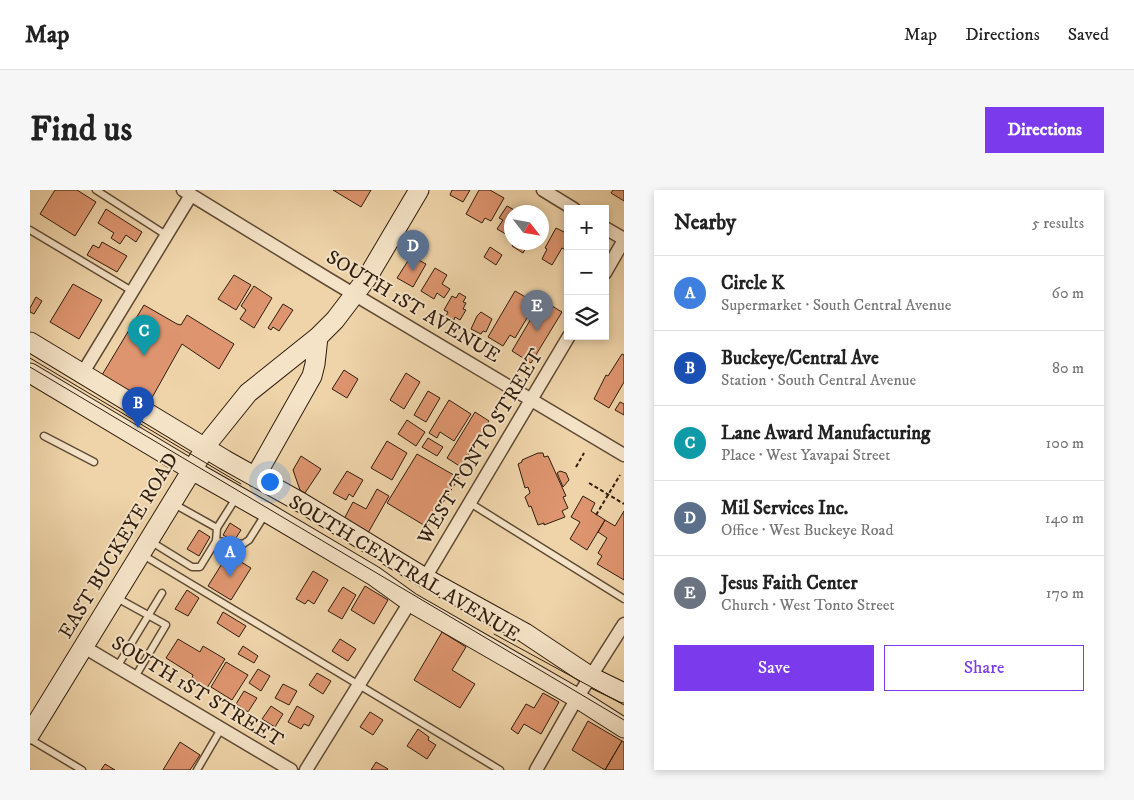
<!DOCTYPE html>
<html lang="en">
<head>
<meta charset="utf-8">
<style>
  body { margin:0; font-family:"IM FELL DW Pica",serif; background:#f6f6f6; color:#222 }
  .controls { position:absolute; right:15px; top:15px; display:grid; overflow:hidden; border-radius:0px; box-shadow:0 2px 8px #0003 }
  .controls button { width:45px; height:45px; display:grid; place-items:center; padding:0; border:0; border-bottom:1px solid #e0e0e0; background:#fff; color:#222; font:25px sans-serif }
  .compass { position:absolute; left:474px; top:15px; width:45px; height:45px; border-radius:50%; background:#fff; box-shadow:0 2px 8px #0003; rotate:121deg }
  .you { position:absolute; left:239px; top:291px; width:18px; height:18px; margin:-12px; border:4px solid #fff; border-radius:50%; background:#1a73e8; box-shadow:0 0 0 8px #1a73e833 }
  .badge { display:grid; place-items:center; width:32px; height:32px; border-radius:50%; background:#7c3aed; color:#fff; font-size:16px; font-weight:700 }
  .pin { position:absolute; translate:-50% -41px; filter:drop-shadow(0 1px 2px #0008) }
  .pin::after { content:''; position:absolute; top:26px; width:18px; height:15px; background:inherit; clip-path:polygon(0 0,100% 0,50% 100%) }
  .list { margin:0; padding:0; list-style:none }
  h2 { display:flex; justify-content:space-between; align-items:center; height:65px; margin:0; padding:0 20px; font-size:21px }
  h2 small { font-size:16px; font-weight:400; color:#767676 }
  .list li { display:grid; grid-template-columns:32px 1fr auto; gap:15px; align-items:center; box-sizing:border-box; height:75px; padding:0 20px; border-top:1px solid #e0e0e0 }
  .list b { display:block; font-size:19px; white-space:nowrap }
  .list p { margin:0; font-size:16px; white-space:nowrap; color:#767676 }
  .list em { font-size:16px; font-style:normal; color:#767676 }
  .actions { display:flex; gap:10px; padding:15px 20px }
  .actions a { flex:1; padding:11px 0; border:1px solid #7c3aed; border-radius:0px; text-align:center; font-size:18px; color:#7c3aed }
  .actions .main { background:#7c3aed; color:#fff }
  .icon { flex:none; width:28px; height:28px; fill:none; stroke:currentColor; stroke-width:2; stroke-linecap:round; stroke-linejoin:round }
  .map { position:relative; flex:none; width:594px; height:580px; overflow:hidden; border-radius:0px }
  header { display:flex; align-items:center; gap:30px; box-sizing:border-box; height:70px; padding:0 25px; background:#fff; border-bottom:1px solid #e0e0e0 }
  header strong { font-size:24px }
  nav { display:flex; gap:28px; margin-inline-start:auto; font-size:18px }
  .intro { display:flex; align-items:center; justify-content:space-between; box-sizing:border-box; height:120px; padding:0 30px }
  h1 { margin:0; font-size:35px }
  .button { padding:12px 22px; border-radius:0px; background:#7c3aed; color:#fff; font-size:18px; font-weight:700 }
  main { display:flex; gap:30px; padding:0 30px }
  aside { flex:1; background:#fff; border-radius:0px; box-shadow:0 2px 8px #0003 }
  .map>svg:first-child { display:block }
  .building { fill:#de956f; stroke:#301d0f }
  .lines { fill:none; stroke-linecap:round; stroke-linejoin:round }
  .lane-casing { stroke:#604b36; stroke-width:9 }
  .street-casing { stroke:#604b36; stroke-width:15 }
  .secondary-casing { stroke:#301d0f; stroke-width:21 }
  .path { stroke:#301d0f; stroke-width:2; stroke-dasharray:4 2.5; stroke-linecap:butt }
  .lane { stroke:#f5e3c7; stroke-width:6 }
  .street { stroke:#f5e3c7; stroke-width:12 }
  .secondary { stroke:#f5e3c7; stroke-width:19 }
  .tram { stroke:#301d0f; stroke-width:1 }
  .labels { text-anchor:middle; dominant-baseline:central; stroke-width:4; stroke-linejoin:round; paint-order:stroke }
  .street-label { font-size:20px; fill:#301d0f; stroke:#f5e3c7 }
</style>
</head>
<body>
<header>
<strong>Map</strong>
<nav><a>Map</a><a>Directions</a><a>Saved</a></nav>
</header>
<div class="intro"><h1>Find us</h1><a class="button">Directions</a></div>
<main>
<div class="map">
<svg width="594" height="580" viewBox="0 0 594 580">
  <rect width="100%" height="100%" fill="#efd4a9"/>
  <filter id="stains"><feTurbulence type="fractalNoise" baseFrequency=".004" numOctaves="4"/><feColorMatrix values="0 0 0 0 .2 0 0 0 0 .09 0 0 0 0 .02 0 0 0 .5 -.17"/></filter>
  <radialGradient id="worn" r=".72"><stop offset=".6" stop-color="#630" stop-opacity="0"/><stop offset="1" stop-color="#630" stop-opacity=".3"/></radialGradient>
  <!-- building -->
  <path class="building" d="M25,0H47L66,12L45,46L10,24Z
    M303,0H341L331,17Z
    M422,0H440L433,12L420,5Z
    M449,0H460L474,8L461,31L455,28L452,33L436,24Z
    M583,0H594V11L581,3Z
    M477,16L488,22H482L481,47L467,39L473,30L469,28Z
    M76,19L112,42L106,52L96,45L90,54L81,48L84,43L68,33Z
    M526,38L538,44V61L532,58L522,75L512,69L517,59L515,58Z
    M72,52L97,66L87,82L57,65L63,55L69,58Z
    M484,52H499L493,63L482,56Z
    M460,57L472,65L466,75L454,67Z
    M381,66L396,74L383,97L367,88Z
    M405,78L417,85L412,94L420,99L414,108L407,103L404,109L391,101Z
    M204,85L221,95L206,120L188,109Z
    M43,94L72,110L49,149L20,132Z
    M224,96L242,108L224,138L210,129L216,120L211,116Z
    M485,101L506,113L485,148L480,145L473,156L458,147Z
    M429,103L436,107L433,112L436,113L433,119L436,120L430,130L425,127L424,130L416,126L418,122L414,120L422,106L426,108Z
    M6,107L12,111L4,124L0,122V118Z
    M512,110L532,122L501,173L482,161Z
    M253,114L263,120L249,141L243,137L241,140L238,138Z
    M114,115L147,134L151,135L157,125L204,154L189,179L152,154L119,213L72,185Z
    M451,122L462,129L456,142L453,141L451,144L441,139L447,126Z
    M592,164L594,165V192L579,218L564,209L576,185L578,186Z
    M314,180L328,189L317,208L302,199Z
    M376,183L390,192L374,219L360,210Z
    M398,201L410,208L396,232L384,225Z
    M419,210L441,224L424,251L410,242L407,248L399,243Z
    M590,212L594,214V225L585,220Z
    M445,222L459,231L431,277L417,268Z
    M377,230L395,242L386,256L368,244Z
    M398,248L413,257L407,266L392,257Z
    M357,251L377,263L362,290L341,278Z
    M508,263H513L514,267L518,266L536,306L533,307L538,318L532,321L535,327L514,335V333L508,335L501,316L499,317L495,307L500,303L498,297L495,298L488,274L492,272V270Z
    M387,264L429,288L397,337L357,313Z
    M271,266L291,279L275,303L270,300L263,280Z
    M317,281L333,290L323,307L319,304L316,310L303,303Z
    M530,281L536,283L539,290L533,297L527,283Z
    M347,299L359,306L338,343L314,329L323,312L336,319Z
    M553,306L565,313L561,321L575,330L557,360L540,349L550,332L541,327Z
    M594,321V390L567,374L572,366L568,363L577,348L568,342L575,330L585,336Z
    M200,333L211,340L204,351L193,345Z
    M169,340L180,347L169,366L157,359Z
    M198,364L221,378L201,410L178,396Z
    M283,381L298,390L284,414L278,410L275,414L266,409Z
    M335,396L358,410L344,434L321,420Z
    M313,397L326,405L312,429L298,421Z
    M157,400L169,408L158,426L145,419Z
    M193,422L216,436L209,447L187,433Z
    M412,442L436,457L422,480L445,494L430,518L384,490Z
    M148,449L170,462L173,456L195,469L177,498L162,488L163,485L136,468Z
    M310,449L326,459L318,471L302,461Z
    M213,456L228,466L224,473L208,464Z
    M196,472L218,485L202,510L181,497Z
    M228,479L240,486L231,501L219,493Z
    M287,483L301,491L293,504L279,495Z
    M253,494L267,501L259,515L245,508Z
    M214,501L227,508L218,522L206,514Z
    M513,503L529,512L511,544L494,534L488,544L481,539L496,514L504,518Z
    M241,516L253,524L245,537L232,529Z
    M267,516L284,526L279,536L274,534L271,539L258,532Z
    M340,522L353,530L343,545L330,537Z
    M558,531L592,551L575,580L542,560Z
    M388,539L399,547L398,550L406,555L397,569L377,556Z
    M592,551L594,552V580H575Z
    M150,552L170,565L160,580H133Z
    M346,572L358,579L357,580H341Z
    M75,574L85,580H71Z"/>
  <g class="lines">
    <!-- lane casing -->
    <g class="lane-casing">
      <path id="lane" d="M66,0L136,45
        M0,40L102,101
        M14,246L64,272
        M440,313L594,409
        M144,314L187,338L206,308
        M120,351L162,377H170L186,351L187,338
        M186,351L213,354L219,350L236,323
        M113,365L470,580
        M87,408L136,435L105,487
        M87,477L132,403
        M0,549L52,580
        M167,580L191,539"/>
    </g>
    <!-- street casing -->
    <g class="street-casing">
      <path id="street" d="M153,0L300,90L594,265
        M513,0L544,19
        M575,38L594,49
        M575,83L594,50
        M52,184L161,5
        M395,388L539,146
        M54,457L261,580
        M276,580L380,412
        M506,580L547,508L594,434"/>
    </g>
    <!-- secondary casing -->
    <g class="secondary-casing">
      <path id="secondary" d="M0,152L195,270L272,313L395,388L495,443L561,487L594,503
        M0,183L162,280L236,322L344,386L380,412L547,508L594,538
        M225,287L282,186L285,174L288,147
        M0,544L181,249L218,203L288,147L305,130L337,88L389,0"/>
    </g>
    <!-- path -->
    <path class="path" d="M546,277L554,263
      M559,293L594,314
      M566,325L590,285"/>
    <!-- lane -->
    <use href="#lane" class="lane"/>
    <!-- street -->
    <use href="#street" class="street"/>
    <!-- secondary -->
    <use href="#secondary" class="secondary"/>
    <!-- tram -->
    <path class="tram" d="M0,168L211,294
      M0,177L594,530
      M464,444L594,515"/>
  </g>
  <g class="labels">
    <!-- street labels -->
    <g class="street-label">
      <text transform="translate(383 117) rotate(31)">SOUTH 1ST AVENUE</text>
      <text transform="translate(451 257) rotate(-59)">WEST TONTO STREET</text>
      <text transform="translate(89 356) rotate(-59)">EAST BUCKEYE ROAD</text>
      <text transform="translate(374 379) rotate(31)">SOUTH CENTRAL AVENUE</text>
      <text transform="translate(167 502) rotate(31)">SOUTH 1ST STREET</text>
    </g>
  </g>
  <rect width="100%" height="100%" filter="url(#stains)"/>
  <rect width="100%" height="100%" fill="url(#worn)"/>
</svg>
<div class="controls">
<button>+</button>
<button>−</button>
<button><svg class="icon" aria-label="layers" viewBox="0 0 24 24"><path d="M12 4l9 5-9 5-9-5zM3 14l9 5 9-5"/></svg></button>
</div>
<svg class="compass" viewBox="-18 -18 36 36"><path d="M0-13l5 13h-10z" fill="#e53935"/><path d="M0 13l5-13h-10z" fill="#767676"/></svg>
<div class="you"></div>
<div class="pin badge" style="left:200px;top:387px;background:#3f7fe0">A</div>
<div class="pin badge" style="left:108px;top:238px;background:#1a4fb4">B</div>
<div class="pin badge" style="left:114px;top:166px;background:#0f9aa8">C</div>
<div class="pin badge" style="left:383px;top:81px;background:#5c6f8a">D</div>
<div class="pin badge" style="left:507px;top:141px;background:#6b7280">E</div>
</div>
<aside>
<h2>Nearby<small>5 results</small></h2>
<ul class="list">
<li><span class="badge" style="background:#3f7fe0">A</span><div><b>Circle K</b><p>Supermarket · South Central Avenue</p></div><em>60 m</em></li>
<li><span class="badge" style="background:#1a4fb4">B</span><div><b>Buckeye/Central Ave</b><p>Station · South Central Avenue</p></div><em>80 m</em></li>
<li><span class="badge" style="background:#0f9aa8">C</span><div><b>Lane Award Manufacturing</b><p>Place · West Yavapai Street</p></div><em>100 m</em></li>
<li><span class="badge" style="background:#5c6f8a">D</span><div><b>Mil Services Inc.</b><p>Office · West Buckeye Road</p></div><em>140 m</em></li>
<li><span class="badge" style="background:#6b7280">E</span><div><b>Jesus Faith Center</b><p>Church · West Tonto Street</p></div><em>170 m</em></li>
</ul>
<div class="actions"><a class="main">Save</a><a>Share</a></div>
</aside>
</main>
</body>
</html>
